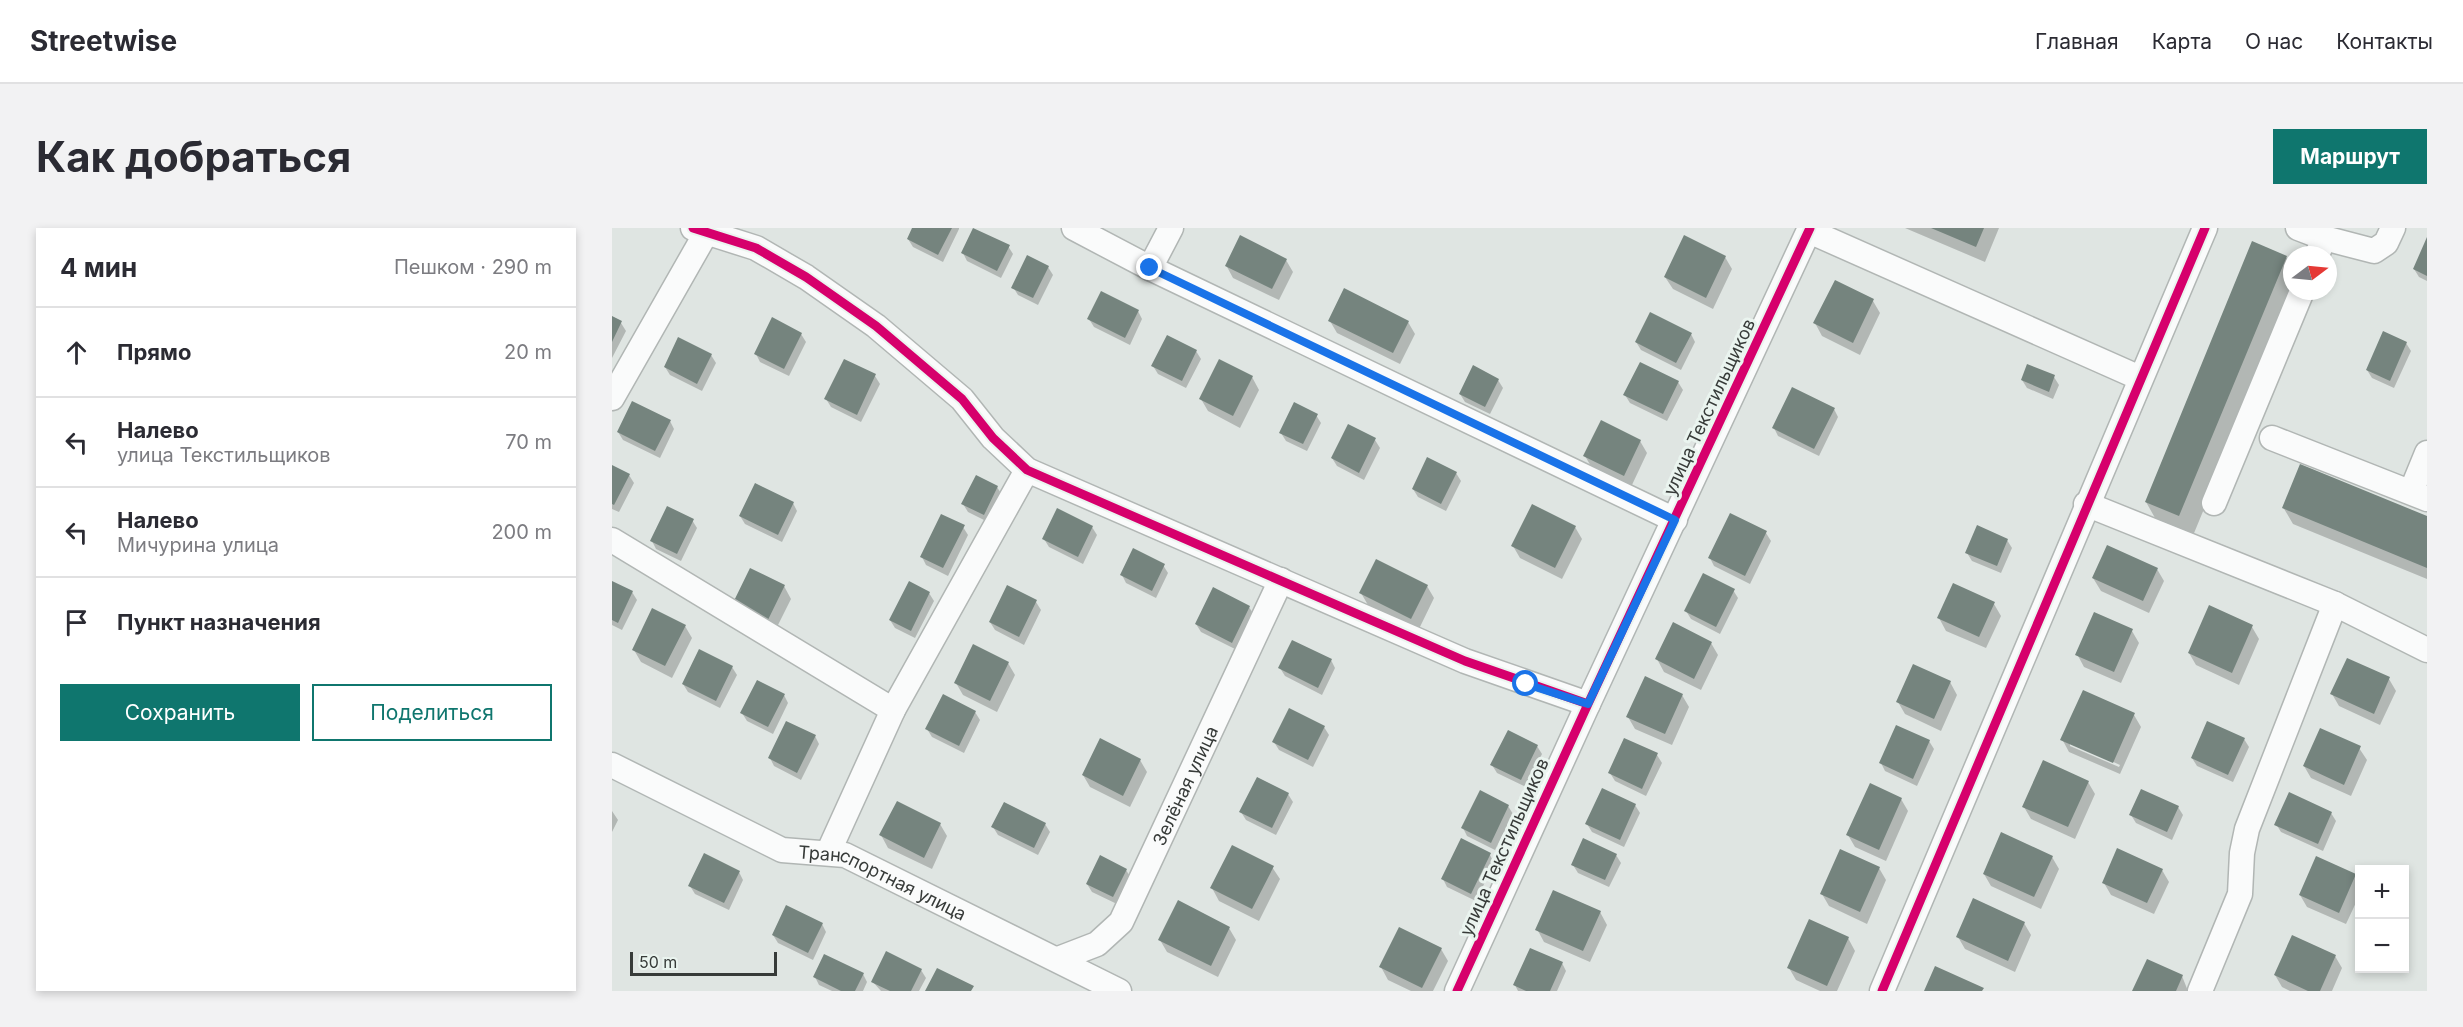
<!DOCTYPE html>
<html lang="ru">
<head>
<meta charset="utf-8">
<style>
  body { margin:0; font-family:Inter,sans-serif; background:#f2f2f3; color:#2b2b33 }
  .controls { position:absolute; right:18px; bottom:18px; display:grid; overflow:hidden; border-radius:0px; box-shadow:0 3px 9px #0003 }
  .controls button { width:54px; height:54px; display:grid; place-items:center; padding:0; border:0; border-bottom:2px solid #e1e1e2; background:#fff; color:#2b2b33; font:30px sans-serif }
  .compass { position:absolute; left:1671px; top:18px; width:54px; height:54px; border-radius:50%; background:#fff; box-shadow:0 3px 9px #0003; rotate:74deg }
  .scale { position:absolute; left:18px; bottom:15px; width:147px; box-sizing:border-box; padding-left:6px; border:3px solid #373b39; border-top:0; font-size:16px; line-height:21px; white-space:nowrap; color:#373b39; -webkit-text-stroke:4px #eaf4ef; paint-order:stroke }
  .stop { position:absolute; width:18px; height:18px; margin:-14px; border:4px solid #1a73e8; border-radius:50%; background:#fff }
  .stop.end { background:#1a73e8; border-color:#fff; box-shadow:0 2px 6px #0008 }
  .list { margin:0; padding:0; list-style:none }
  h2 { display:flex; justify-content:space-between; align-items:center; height:78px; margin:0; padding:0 24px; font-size:26px }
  h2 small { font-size:20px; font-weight:400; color:#7c7c81 }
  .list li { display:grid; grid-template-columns:39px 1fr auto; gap:18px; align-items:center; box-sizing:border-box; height:90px; padding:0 24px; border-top:2px solid #e1e1e2 }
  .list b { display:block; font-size:22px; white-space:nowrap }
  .list p { margin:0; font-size:20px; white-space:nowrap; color:#7c7c81 }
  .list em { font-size:20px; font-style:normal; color:#7c7c81 }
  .actions { display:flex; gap:12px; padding:18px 24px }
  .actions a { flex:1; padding:14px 0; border:2px solid #0f766e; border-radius:0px; text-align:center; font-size:21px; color:#0f766e }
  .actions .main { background:#0f766e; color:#fff }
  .icon { flex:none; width:33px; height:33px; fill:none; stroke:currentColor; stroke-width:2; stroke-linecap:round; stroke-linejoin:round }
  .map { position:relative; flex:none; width:1815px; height:763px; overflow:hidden; border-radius:0px }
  header { display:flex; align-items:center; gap:36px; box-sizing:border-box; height:84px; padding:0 30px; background:#fff; border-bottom:2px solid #e1e1e2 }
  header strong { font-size:28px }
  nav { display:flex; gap:33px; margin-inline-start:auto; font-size:21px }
  .intro { display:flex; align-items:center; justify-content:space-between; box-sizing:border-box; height:144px; padding:0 36px }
  h1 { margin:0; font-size:42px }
  .button { padding:15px 27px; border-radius:0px; background:#0f766e; color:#fff; font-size:21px; font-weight:700 }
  main { display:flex; gap:36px; padding:0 36px }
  aside { flex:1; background:#fff; border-radius:0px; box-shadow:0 3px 9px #0003 }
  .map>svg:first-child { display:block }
  .shadow { fill:#0003; fill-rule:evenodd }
  .building { fill:#75847e }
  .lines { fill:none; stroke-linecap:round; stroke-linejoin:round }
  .minor-casing { stroke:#b1b6b4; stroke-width:27 }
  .minor { stroke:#fafbfb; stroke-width:24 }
  .cycleway-casing { stroke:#eaf4ef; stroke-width:13 }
  .cycleway { stroke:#d6006c; stroke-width:9 }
  .route { stroke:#1a73e8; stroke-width:8 }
  .labels { text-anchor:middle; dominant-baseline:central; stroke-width:6; stroke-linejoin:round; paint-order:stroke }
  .street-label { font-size:18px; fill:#373b39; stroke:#eaf4ef }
</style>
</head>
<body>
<header>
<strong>Streetwise</strong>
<nav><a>Главная</a><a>Карта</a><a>О нас</a><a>Контакты</a></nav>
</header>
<div class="intro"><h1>Как добраться</h1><a class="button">Маршрут</a></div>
<main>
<aside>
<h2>4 мин<small>Пешком · 290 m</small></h2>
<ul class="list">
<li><svg class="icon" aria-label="ahead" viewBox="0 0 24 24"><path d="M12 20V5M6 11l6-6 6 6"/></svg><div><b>Прямо</b></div><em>20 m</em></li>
<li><svg class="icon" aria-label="left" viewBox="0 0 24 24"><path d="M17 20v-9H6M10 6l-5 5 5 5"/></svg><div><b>Налево</b><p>улица Текстильщиков</p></div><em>70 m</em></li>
<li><svg class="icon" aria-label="left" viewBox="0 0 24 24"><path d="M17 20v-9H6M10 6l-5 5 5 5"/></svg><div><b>Налево</b><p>Мичурина улица</p></div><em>200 m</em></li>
<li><svg class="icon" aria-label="arrive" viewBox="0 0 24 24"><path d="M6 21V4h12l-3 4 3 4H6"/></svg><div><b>Пункт назначения</b></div></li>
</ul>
<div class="actions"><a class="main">Сохранить</a><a>Поделиться</a></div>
</aside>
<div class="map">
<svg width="1815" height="763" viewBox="0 0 1815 763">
  <rect width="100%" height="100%" fill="#dfe5e2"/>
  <!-- shadow -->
  <path class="shadow" d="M302,0H347V1L331,34L301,19L296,11Z
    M1293,0H1387L1373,34Z
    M1815,13V53L1807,49L1802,41Z
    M396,18L401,26L389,50L355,33L351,25Z
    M1113,29L1120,41L1101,81L1061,61L1053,49Z
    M1674,29L1680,39V63H1682L1580,310L1547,297L1534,274Z
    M674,32L681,44L667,72L621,50L614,37Z
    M436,39L441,47L426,77L406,67L401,59Z
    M1223,54L1261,73L1268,85L1248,127L1210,108L1203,95Z
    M526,83L530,91L518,117L482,99L477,91Z
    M0,90L9,95L14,103L0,130Z
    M718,93L796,94L803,106L788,136L725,105Z
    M189,106L194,114L177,148L148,134L144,126Z
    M1079,106L1083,114L1069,142L1029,122L1024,114Z
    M1794,115L1799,123L1782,160L1760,150L1755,142Z
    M584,123L589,131L574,160L546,146L541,138Z
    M99,127L104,135L90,163L58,147L53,139Z
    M263,148L268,156L249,194L219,179L214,171Z
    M640,149L647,162L628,200L596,183L589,171Z
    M1442,149L1447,157L1441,171L1415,160L1410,152Z
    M886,152L891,160L878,186L853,174L848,166Z
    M1066,154L1071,162L1055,193L1018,175L1013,167Z
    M1222,181L1226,189L1207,228L1166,208L1162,200Z
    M704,187L709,195L695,223L674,213L669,205Z
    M58,193L62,201L48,230L11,212L6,204Z
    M763,212L768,220L752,252L725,238L720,230Z
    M1028,213L1035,225L1019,259L980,240L973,228Z
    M0,238L17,247L22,255L7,284L0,281Z
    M844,245L849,253L834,283L806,269L801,261Z
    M385,259L390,267L376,294L356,284L351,276Z
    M181,275L185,283L170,314L133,296L128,288Z
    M1671,279L1815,290V351L1681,296Z
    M80,292L85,300L69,333L44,321L40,313Z
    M351,299L356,307L336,348L314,337L310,329Z
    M480,299L485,307L471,336L437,319L432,311Z
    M963,299L970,311L950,351L908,330L901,318Z
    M1154,305L1159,313L1138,356L1102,338L1098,330Z
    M1395,312L1400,320L1389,345L1360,333L1355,325Z
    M551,337L556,345L544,370L514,355L510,347Z
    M1545,341L1552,353L1537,385L1489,363L1481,350Z
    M0,354L20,364L25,372L10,402L0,397Z
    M172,358L179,371L160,409L127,393Z
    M815,358L822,370L806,403L756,377L749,365Z
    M1121,362L1126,370L1108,406L1079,391L1074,383Z
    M317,365L322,373L303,410L283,400L278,392Z
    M424,374L429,382L412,417L383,402L378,394Z
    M1382,376L1389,388L1374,420L1334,403L1327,390Z
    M637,379L642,387L625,422L589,404L584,396Z
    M1598,379L1640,399L1647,411L1627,457L1584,437L1577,425Z
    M73,398L80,410L60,450L29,434L22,422Z
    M1520,403L1527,415L1509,455L1472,439L1465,426Z
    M1099,415L1106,427L1089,462L1052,444L1045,431Z
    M719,432L723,440L710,467L673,448L668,440Z
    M396,435L403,447L385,484L351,467L344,455Z
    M120,439L125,447L108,480L76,464L71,456Z
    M1777,451L1784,463L1768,497L1727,478L1720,466Z
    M1338,454L1345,467L1329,503L1293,486L1286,474Z
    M172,467L176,475L161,506L135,493L130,485Z
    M1070,467L1077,479L1060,517L1023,501L1016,489Z
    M363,484L368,492L352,525L320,509L315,501Z
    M1522,487L1529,499L1508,546L1457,524L1450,511ZM1458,514L1508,537L1507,539L1458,518Z
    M712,499L717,507L701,539L667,522L662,514Z
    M203,508L207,516L189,552L162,538L158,530Z
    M1632,511L1637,519L1621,554L1585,538L1580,530Z
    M1317,513L1322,521L1305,558L1273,543L1269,535Z
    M925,518L930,526L914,559L885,545L880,537Z
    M1747,520L1755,532L1739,568L1699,550L1692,538Z
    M1045,527L1050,535L1034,568L1003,553L998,545Z
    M528,532L535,544L518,579L478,559L471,547Z
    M1476,554L1483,566L1463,611L1419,591L1412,579Z
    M676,566L681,574L664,607L634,592L629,584Z
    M1289,571L1296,583L1274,633L1243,619L1236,607Z
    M1023,577L1028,585L1012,619L980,604L975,596Z
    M896,578L901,586L883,622L855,608L851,600Z
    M1566,579L1571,587L1560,612L1524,595L1519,587Z
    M0,583L6,592L0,604Z
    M1719,585L1724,593L1711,623L1669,604L1664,596Z
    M328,596L335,608L320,641L276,620L269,607Z
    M433,596L438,604L426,627L386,607L381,599Z
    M878,627L882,635L864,673L835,659L831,651Z
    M1004,627L1009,635L997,659L966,645L961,637Z
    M1440,629L1447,641L1429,681L1379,658L1372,646Z
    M660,639L668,651L647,693L607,673L600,660Z
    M1267,640L1274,652L1255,696L1217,678L1210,666Z
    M514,642L519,650L505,676L480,664L475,656Z
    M1550,642L1557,654L1542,686L1499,667L1492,655Z
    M127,644L131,652L117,682L83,666L78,658Z
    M1743,647L1748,654V666L1734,696L1695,679L1688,667Z
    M988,684L995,697L978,734L932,714L925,701Z
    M1412,695L1419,707L1403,744L1353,721L1346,709Z
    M210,696L214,704L201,732L166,715L161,707Z
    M617,700L624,712L606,749L555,724L548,712Z
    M1236,710L1243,723L1225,763H1208L1184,752L1177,740Z
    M829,721L836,733L821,763H799L776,752L769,739Z
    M1723,728L1730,740L1720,763H1678L1670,759L1663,747Z
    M950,735L954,743L945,763H906L903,757Z
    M309,742L314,750L307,763H269L261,754Z
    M251,746L255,754L251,763H220L207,757L203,749Z
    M1570,748L1576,763H1522Z"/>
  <!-- building -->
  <path class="building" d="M300,0H340L326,27L295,11Z
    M361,0L398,17L385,43L349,25Z
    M1319,0H1372L1364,19Z
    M628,7L675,31L660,61L613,38Z
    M1072,7L1114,28L1094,70L1052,49Z
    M1815,9V48L1801,41Z
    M1640,13L1675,28L1567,288L1533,274Z
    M415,27L437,38L421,70L399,60Z
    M1223,52L1262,71L1241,115L1201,95Z
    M732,60L797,93L781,125L716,93Z
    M489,63L527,82L513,110L475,91Z
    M1038,84L1080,105L1064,135L1023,114Z
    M0,88L10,93L0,114Z
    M160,89L190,105L172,141L142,126Z
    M1771,103L1795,114L1778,153L1754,142Z
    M555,107L585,122L570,153L539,138Z
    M66,109L100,126L85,156L52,139Z
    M232,131L264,146L245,187L212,171Z
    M607,131L641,148L621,188L587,171Z
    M1028,134L1067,153L1051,186L1011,167Z
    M1415,136L1443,147L1437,164L1409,152Z
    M861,137L887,151L873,179L847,166Z
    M1180,159L1223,180L1202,221L1160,200Z
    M20,173L59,192L43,223L5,204Z
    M682,174L706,186L691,216L667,205Z
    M989,192L1029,212L1012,248L971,228Z
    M736,196L764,210L747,245L719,230Z
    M815,229L845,244L829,276L800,261Z
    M1688,236L1815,288V340L1670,280Z
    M0,237L18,246L2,277L0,276Z
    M364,247L386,258L372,287L349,276Z
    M143,255L182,274L166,307L127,288Z
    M920,276L964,298L943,340L899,318Z
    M55,278L82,291L65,326L38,313Z
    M445,280L481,298L466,329L430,311Z
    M1118,285L1155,303L1133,348L1096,330Z
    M329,286L353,297L331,340L308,329Z
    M1365,297L1396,311L1385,338L1353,325Z
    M1495,317L1546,340L1531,373L1480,350Z
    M521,320L553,336L540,363L508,347Z
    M764,331L816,357L799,391L747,365Z
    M138,340L173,357L153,398L118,381Z
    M1091,345L1123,361L1104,399L1072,383Z
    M0,353L21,363L6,395L0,392Z
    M297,353L318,364L299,403L277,392Z
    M1341,355L1383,374L1367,409L1325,390Z
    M395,357L425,372L407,409L377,394Z
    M601,359L638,378L620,415L583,396Z
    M1597,377L1641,397L1620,445L1576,425Z
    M40,380L74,397L53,438L20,422Z
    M1482,384L1521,401L1502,444L1463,427Z
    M1061,394L1100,414L1082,451L1043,431Z
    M680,412L720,431L706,460L666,440Z
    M361,416L397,434L378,473L342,455Z
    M87,421L121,438L104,473L70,456Z
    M1735,430L1778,449L1762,486L1718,466Z
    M1301,436L1339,453L1322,491L1284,474Z
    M1033,448L1071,466L1053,506L1014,489Z
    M145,452L173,466L156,499L128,485Z
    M1471,462L1523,485L1501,535L1448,512Z
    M331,466L364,483L347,518L313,501Z
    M677,480L713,498L696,532L660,514Z
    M174,493L204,507L185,545L156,530Z
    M1595,493L1633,510L1616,547L1579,530Z
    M1284,497L1318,512L1301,551L1267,535Z
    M1708,500L1749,518L1732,557L1691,538Z
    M896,502L926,517L909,552L878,537Z
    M488,510L529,531L511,568L470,547Z
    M1012,510L1046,525L1030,561L996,545Z
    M1431,532L1477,553L1456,599L1410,579Z
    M645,549L677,565L660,600L627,584Z
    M1258,555L1290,570L1267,622L1234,607Z
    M990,560L1024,576L1008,612L973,596Z
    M1529,561L1567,578L1555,604L1517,587Z
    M868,562L897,577L879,615L849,600Z
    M1677,564L1720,584L1706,616L1662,597Z
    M285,573L329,595L312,630L267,607Z
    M392,574L434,595L422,620L379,599Z
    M1389,604L1441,628L1422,669L1371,646Z
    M849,610L879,625L859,666L829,651Z
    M971,610L1005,626L993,652L959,637Z
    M620,617L662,638L640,681L598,660Z
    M1505,620L1551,641L1535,675L1490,655Z
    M1228,621L1268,639L1248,684L1208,666Z
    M92,625L128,643L112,675L76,658Z
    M488,627L515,641L501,669L474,656Z
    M1704,628L1744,646L1727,685L1687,667Z
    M941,662L989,683L971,723L923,702Z
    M1361,670L1413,694L1396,733L1344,709Z
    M566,672L618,699L599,738L546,712Z
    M174,677L211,695L196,725L160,707Z
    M1197,691L1237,709L1215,758L1175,740Z
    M787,699L830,720L810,760L767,739Z
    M1680,707L1724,727L1708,763H1696L1662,747Z
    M918,720L951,734L938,763H914L901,757Z
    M274,723L310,741L299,763H278L259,754Z
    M212,726L252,745L243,763H229L201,749Z
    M1535,731L1571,747L1564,763H1520Z
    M1323,738L1372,760L1370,763H1312Z
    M325,740L362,758L359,763H313Z"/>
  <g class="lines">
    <!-- minor casing -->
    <g class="minor-casing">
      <g id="minor">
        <path d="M81,0L144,20L194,49L264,98L350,171L381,210L415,242L853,433L976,476"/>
        <path d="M462,0L538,40L1063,292"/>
        <path d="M1686,0L1712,10L1705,27"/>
        <path d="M1197,3L1528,150"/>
        <path d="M1712,10L1762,23L1774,15L1781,0"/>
        <path d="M538,40L559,0"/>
        <path d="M0,170L94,5"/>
        <path d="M1660,210L1815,271"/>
        <path d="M1799,264L1815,225"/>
        <path d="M1602,275L1690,63"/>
        <path d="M1474,276L1723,376"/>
        <path d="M0,312L281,482"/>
        <path id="s1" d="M0,537L170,622L233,627L507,763"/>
        <path d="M216,625L281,482L415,242"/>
        <path id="s2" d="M446,731L485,716L509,694L669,352"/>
        <path d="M845,763L976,476L1198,0"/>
        <path d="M1270,763L1593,0"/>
        <path d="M1588,763L1628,666L1630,625L1635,601L1723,376L1815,422"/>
      </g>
    </g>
    <!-- minor -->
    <use href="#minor" class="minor"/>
    <!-- cycleway casing -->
    <g class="cycleway-casing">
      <path id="cycleway" d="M81,0L144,20L194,49L264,98L350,171L381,210L415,242L853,433L976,476
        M845,763L976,476L1198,0
        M1270,763L1593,0"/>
    </g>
    <!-- cycleway -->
    <use href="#cycleway" class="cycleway"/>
  </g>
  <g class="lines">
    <!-- route -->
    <path class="route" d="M538,40L1063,292L976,476L914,456"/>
  </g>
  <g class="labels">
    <!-- street labels -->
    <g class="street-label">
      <text transform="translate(1097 179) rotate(-65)">улица Текстильщиков</text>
      <text stroke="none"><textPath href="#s2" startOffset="225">Зелёная улица</textPath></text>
      <text transform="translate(892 619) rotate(-66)">улица Текстильщиков</text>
      <text stroke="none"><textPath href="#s1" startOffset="297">Транспортная улица</textPath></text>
    </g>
  </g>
</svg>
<div class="controls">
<button>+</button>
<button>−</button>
</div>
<svg class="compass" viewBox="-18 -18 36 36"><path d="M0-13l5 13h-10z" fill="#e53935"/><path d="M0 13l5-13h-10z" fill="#7c7c81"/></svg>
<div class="scale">50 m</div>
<div class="stop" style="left:914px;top:456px"></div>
<div class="stop end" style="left:538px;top:40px"></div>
</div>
</main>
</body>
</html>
